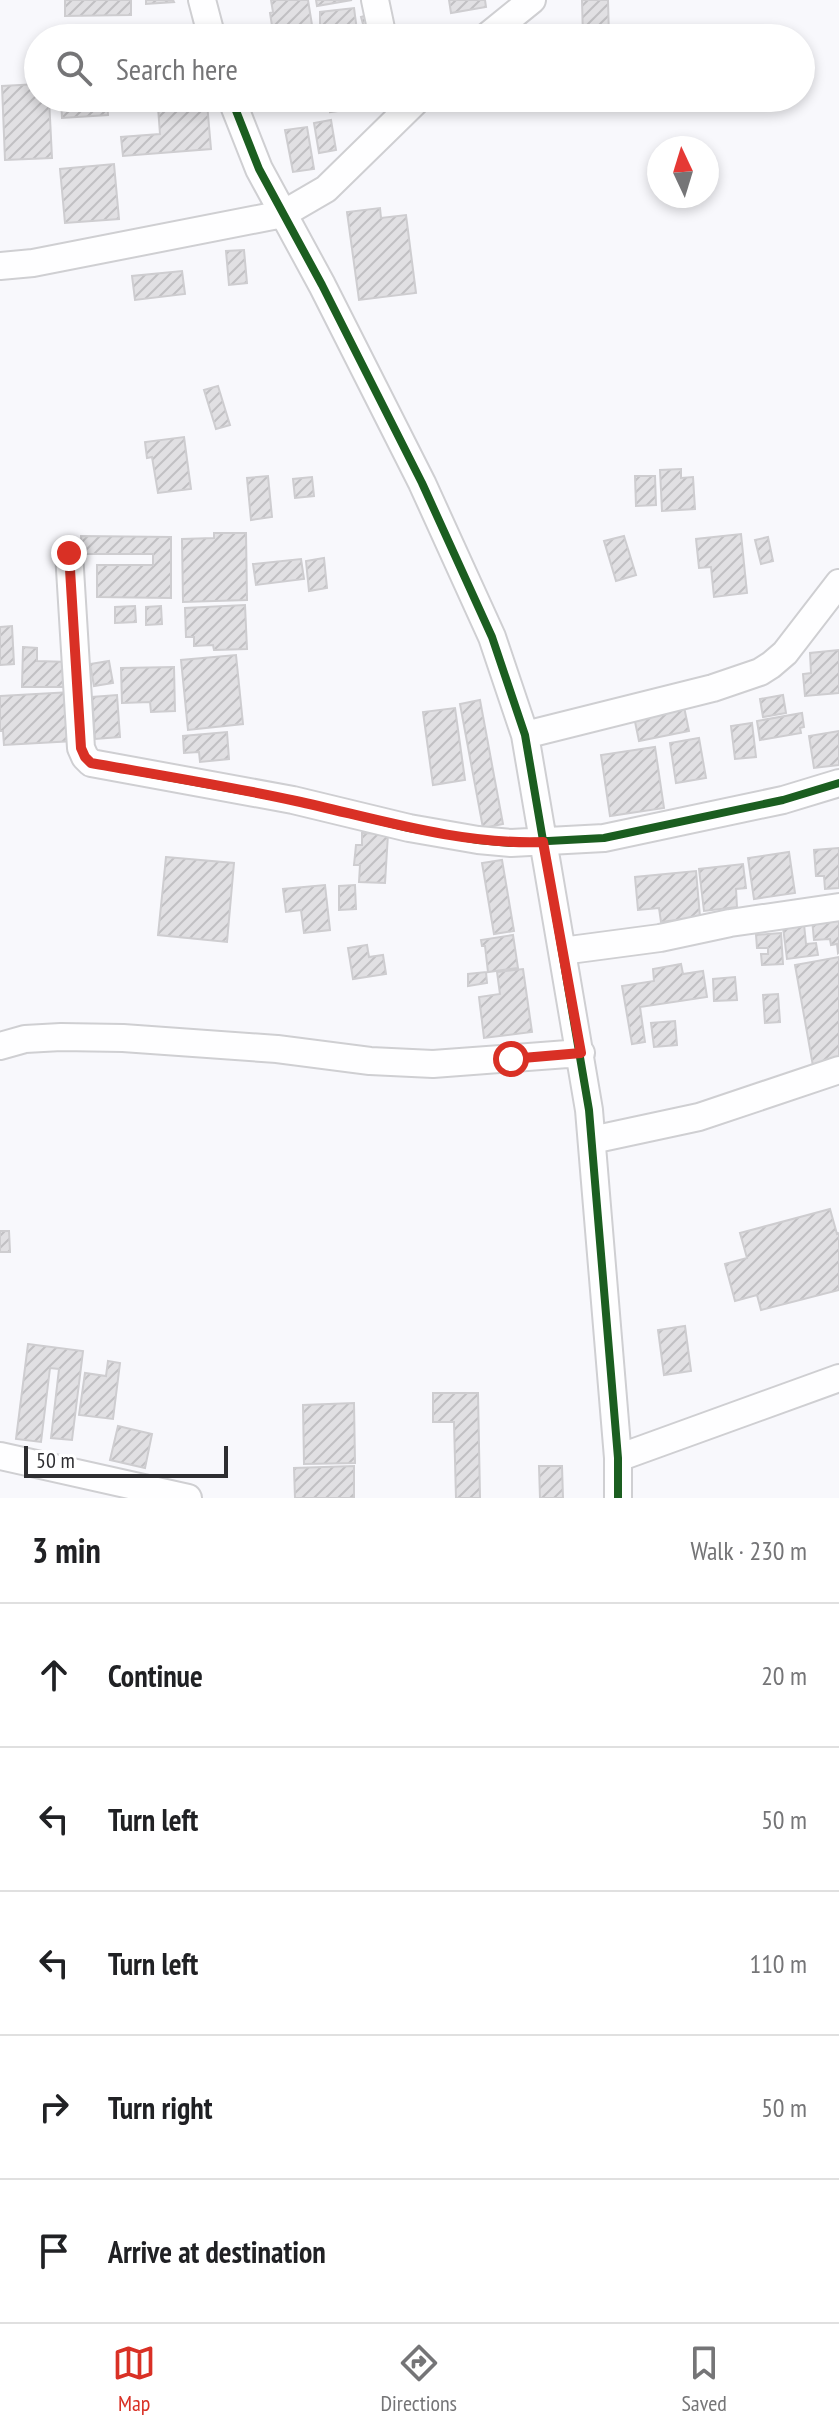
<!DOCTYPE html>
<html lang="en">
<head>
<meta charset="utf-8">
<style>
  body { margin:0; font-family:"PT Sans Narrow",sans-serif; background:#f6f6f6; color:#202124 }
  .compass { position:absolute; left:647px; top:136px; width:72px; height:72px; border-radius:50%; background:#fff; box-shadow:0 4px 12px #0003; rotate:356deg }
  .scale { position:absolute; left:24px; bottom:20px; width:204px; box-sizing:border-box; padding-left:8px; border:4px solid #2e2e31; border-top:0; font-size:22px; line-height:28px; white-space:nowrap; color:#2e2e31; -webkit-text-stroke:6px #fff; paint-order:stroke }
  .stop { position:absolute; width:24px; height:24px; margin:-18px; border:6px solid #d93025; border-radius:50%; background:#fff }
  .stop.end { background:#d93025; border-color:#fff; box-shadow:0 2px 8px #0008 }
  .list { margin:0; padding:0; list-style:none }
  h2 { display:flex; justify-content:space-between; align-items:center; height:104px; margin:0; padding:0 32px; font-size:34px }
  h2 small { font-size:26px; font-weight:400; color:#757577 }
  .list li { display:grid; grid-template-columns:52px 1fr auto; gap:24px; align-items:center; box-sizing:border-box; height:144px; padding:0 32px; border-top:2px solid #e0e0e0 }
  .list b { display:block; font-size:30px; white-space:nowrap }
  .list em { font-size:26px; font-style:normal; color:#757577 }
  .icon { flex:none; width:44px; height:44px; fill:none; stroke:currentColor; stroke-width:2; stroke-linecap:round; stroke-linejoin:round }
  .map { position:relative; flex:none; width:839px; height:1498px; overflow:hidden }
  .search { position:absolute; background:#fff; box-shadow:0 4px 12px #0003; left:24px; right:24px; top:24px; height:88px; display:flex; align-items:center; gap:20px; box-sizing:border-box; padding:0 28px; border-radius:44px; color:#757577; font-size:30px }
  .sheet { height:824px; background:#fff }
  nav { display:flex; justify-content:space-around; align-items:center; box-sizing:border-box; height:112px; border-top:2px solid #e0e0e0; background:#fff; font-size:22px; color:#757577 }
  nav a { display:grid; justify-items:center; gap:4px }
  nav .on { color:#d93025 }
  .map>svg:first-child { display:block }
  .building { fill:url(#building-hatch); stroke:#cecdd0; stroke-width:2 }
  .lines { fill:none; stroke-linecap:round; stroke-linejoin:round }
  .street-casing { stroke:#cfcfd2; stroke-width:30 }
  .street { stroke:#fefeff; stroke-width:26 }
  .cycleway-casing { stroke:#fff; stroke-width:13 }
  .cycleway { stroke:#1b5e20; stroke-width:8 }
  .route { stroke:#d93025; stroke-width:10 }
</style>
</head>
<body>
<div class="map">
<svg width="839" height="1498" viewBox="0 0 839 1498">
  <defs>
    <pattern id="building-hatch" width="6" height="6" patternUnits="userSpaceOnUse" patternTransform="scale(2)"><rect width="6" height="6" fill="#e1e0e3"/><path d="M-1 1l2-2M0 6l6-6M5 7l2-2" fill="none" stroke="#c1c0c3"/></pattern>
  </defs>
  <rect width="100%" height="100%" fill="#f8f8fc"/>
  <!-- building -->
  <path class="building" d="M65,0H131V15L65,16Z
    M146,0H173L174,2L146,4Z
    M271,0H308L312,25L273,32L270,13L273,12Z
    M316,0H352L317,6Z
    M449,0H485L486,7L451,13Z
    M582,0H608L609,38H583Z
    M354,8L358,38H320V12Z
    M374,13L379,38H367L361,17Z
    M139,32L194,36V38H139Z
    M38,84V98H49L52,158L5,160L2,86Z
    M61,98H107L108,115L62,118Z
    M328,98H373L374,106L330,112Z
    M207,103L211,149L123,156L121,137L160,134L158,107Z
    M331,120L336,150L319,153L314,123Z
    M307,127L314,169L293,172L285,130Z
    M114,164L119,219L65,223L60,169Z
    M380,208L381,218L406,215L416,293L359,300L347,212Z
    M244,250L247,283L229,285L226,251Z
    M182,271L185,294L135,300L132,276Z
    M218,386L230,425L216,429L204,390Z
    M184,437L191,489L158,493L152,457L147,458L145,442Z
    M681,469V478L693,477L695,509L662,511L660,470Z
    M268,476L272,517L251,520L247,478Z
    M635,476H655L656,505L636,506Z
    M312,477L314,496L295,498L293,479Z
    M214,533H246L247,600L183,602L182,539L214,538Z
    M741,534L747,593L714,597L711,567L699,568L696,539Z
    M81,536L171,537V598L97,597V565H153V554H82Z
    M624,536L636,575L616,581L604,541Z
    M768,537L773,561L761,564L755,540Z
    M324,558L327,588L309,591L306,561Z
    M301,559L304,579L256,585L253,564Z
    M245,605L247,649L214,650L213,645L194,646V637H186L185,608Z
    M135,606L136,622L115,623V607Z
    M161,606L162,624L146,625V607Z
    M12,626L14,664L0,665V627Z
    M23,647L37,648V661L70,662V687H22Z
    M839,650V693L805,696L803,674L811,673L810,653Z
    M236,655L243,724L188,730L181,660Z
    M109,661L113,683L94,686L90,664Z
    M174,667L175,711L151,712L150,702L122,703L121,668Z
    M71,692L74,741L4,745L3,731H0V696Z
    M117,695L120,737L95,739L92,697Z
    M783,695L786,713L763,717L760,699Z
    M480,700L503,824L483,828L460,704Z
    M683,702L689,731L639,741L633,712Z
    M455,708L465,780L433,785L423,712Z
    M802,713L804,727L800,728L801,733L760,740L757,721Z
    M752,723L756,757L735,759L731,726Z
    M839,731V765L814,768L809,736Z
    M227,732L229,759L200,762L199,752L184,753L183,736Z
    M699,738L706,778L676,783L670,743Z
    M655,747L664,808L610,816L601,755Z
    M362,833L388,834L385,883L359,882L360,865H354L356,845H362Z
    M839,848V888L825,889L824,876H816L814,850Z
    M789,852L795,893L754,899L748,858Z
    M166,857L234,863L227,942L158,935Z
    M502,860L514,931L494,934L482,863Z
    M743,864L746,888L736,889L737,907L704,911L699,869Z
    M696,871L700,917L661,922L659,908L638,910L635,877Z
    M325,885L330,930L304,933L301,910L286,912L283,889Z
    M355,885L356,909L339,910V886Z
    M839,917V952L838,953L837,944L831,945L830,939L814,940L812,919Z
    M804,924L806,944L816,943L818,955L787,959L783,927Z
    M781,933L783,964L762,965L761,954H768V948H757L756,935Z
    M513,935L518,968L488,972L485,946H482L481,940Z
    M367,945L369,957L383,955L386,974L353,979L348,948Z
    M839,957V1061L813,1066L795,965Z
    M681,964L683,974L703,971L707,997L640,1007L645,1042L632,1044L622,986L654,981L653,969Z
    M523,969L532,1032L484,1038L479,997L500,994L497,972Z
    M486,972L487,983L468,986V974Z
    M735,977L737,1000L714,1001L713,979Z
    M778,994L780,1022L765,1023L763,995Z
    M675,1021L677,1045L654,1047L651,1023Z
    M830,1209L837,1234L839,1233V1290L761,1310L757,1295L735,1301L725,1264L747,1258L740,1233Z
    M0,1231H9L10,1252H0Z
    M685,1326L691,1371L664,1375L658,1330Z
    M28,1344L83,1351L72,1440L51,1438L59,1369L50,1368L41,1442L16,1439Z
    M108,1361L120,1363L113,1419L79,1415L85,1373L106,1376Z
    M433,1393H478L480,1498H456L454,1422H433Z
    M354,1403L355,1463L304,1464L303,1405Z
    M118,1426L152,1434L145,1468L110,1460Z
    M354,1466V1498H295L294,1468Z
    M539,1466H562L563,1498H540Z"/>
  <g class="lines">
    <!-- street casing -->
    <g class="street-casing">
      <path id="street" d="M202,0L212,38
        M375,0L383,38
        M485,38L532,0
        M231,98L259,169L322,285L422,483L492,637L525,735L589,1110L618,1458V1498
        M0,266L33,263L283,214L326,189L419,98
        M69,553L81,748L85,757L91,763L293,800L409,828L478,840L511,843L604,838L783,800L839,783
        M525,735L713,688L760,672L771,665L785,653L839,583
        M562,951L660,938L730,923L839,907
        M0,1046L25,1039L61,1037L123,1038L277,1049L370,1061L433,1064L581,1053
        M592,1140L699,1117L839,1070
        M0,1456L188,1498
        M618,1458L839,1378"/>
    </g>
    <!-- street -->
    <use href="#street" class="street"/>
    <!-- cycleway casing -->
    <g class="cycleway-casing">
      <path id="cycleway" d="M231,98L259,169L322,285L422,483L492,637L525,735L589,1110L618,1458V1498
        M69,553L81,748L85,757L91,763L293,800L409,828L478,840L511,843L604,838L783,800L839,783"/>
    </g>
    <!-- cycleway -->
    <use href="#cycleway" class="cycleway"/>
  </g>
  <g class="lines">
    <!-- route -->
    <path class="route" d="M69,553L81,748L85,757L91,763C159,775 228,786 296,801C378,819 459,845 543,842L581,1053L511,1059"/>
  </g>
</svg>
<svg class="compass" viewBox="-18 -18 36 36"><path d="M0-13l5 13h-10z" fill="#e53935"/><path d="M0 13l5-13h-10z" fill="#757577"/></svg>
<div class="scale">50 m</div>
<div class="stop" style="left:511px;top:1059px"></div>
<div class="stop end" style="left:69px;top:553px"></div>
<div class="search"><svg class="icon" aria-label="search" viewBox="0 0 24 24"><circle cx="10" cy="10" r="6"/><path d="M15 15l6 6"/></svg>Search here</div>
</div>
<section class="sheet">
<h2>3 min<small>Walk · 230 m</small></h2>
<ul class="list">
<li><svg class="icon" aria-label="ahead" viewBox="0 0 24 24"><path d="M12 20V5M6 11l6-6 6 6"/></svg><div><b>Continue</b></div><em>20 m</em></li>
<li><svg class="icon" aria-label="left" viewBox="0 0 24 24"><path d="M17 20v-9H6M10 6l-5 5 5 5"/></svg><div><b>Turn left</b></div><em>50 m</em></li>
<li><svg class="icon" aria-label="left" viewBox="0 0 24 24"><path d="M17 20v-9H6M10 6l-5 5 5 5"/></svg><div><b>Turn left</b></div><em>110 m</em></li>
<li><svg class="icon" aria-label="right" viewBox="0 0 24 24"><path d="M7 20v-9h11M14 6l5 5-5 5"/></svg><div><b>Turn right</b></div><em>50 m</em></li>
<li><svg class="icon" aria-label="arrive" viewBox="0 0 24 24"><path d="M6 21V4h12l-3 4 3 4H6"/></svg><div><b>Arrive at destination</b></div></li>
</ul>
</section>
<nav>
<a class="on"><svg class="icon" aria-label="map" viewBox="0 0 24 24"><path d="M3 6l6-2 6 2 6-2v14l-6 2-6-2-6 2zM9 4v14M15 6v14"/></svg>Map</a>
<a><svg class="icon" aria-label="directions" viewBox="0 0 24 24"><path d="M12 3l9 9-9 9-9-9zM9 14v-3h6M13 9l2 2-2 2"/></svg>Directions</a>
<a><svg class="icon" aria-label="saved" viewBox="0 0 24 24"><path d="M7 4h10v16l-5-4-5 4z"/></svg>Saved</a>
</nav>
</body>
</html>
